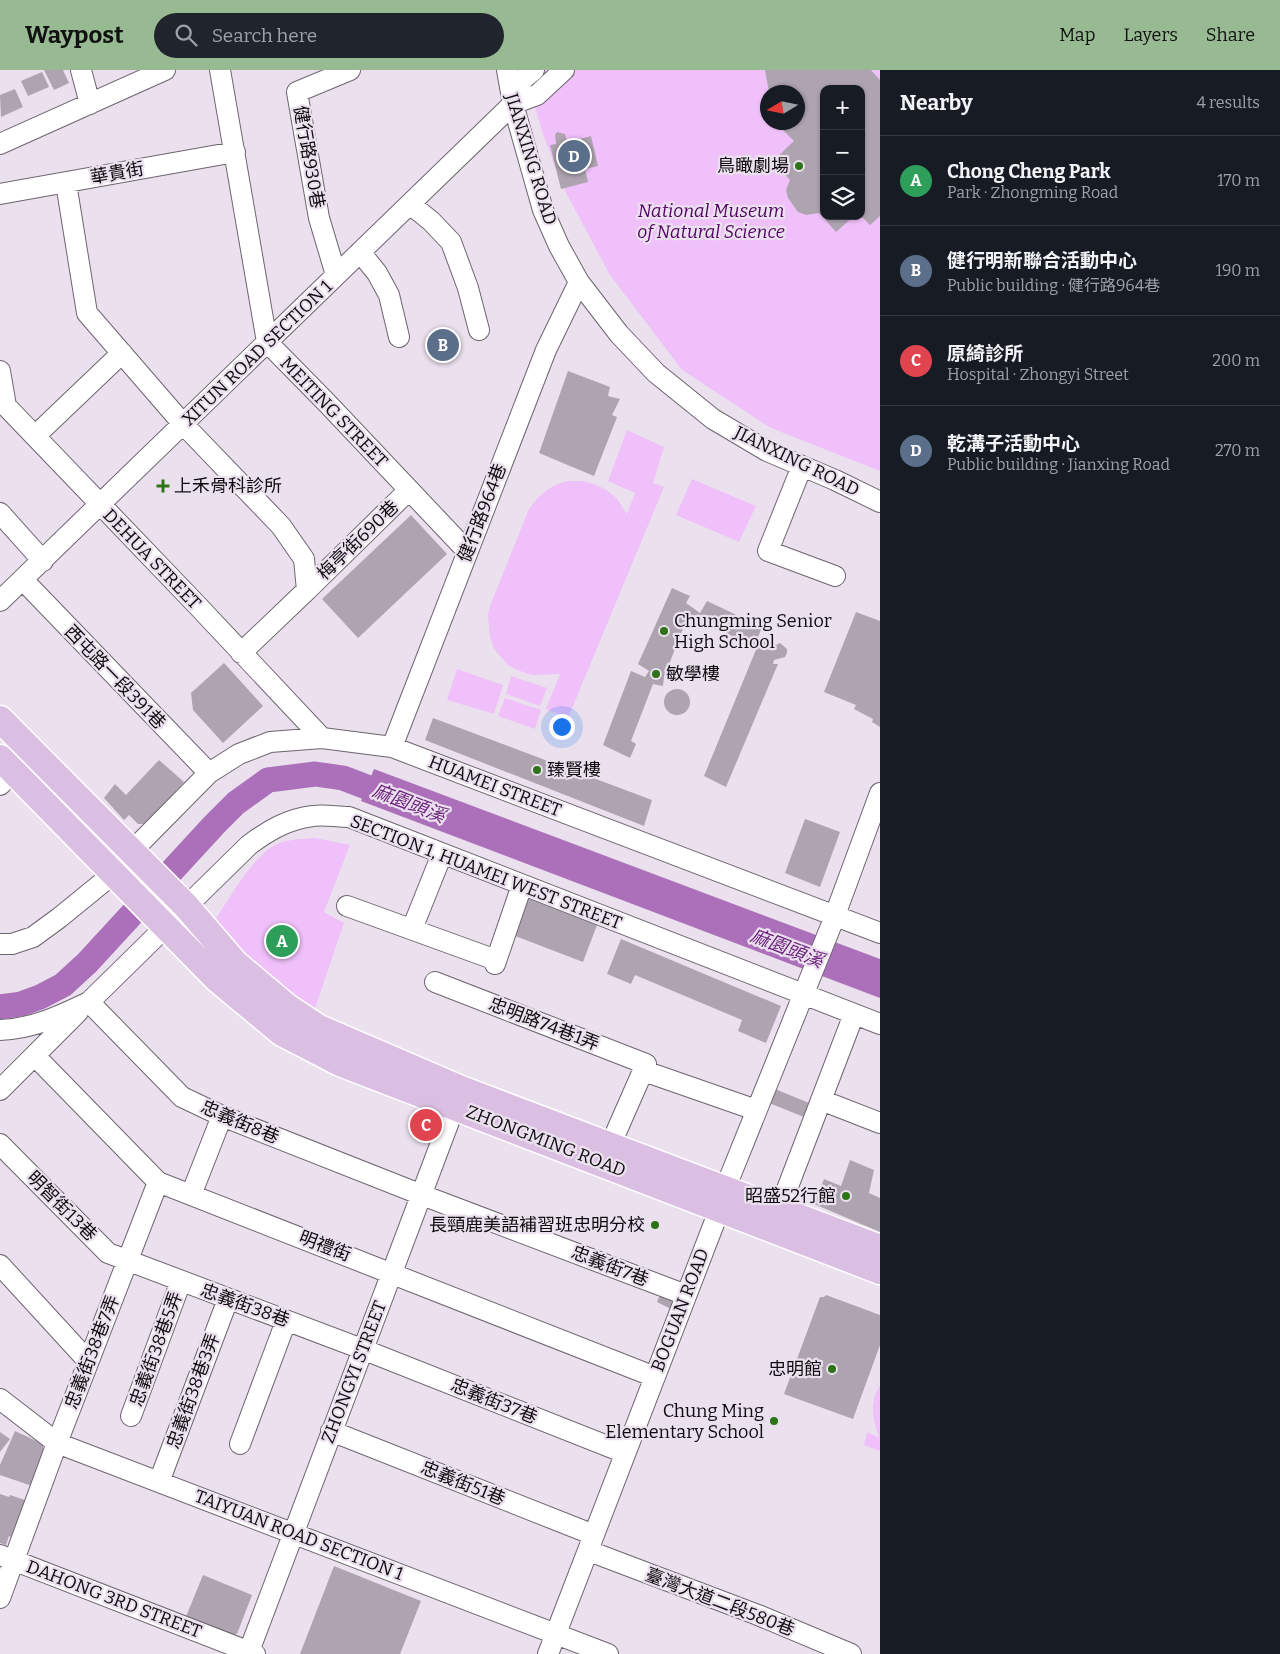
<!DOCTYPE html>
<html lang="en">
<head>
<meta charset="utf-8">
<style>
  body { margin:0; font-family:Bitter,"Noto Sans TC",serif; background:#20242c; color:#f1f3f6 }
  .controls { position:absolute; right:15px; top:15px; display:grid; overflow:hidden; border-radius:10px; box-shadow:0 1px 4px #0004 }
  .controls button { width:45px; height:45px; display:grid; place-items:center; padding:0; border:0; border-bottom:1px solid #363941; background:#171b24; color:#f1f3f6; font:25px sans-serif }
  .compass { position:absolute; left:760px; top:15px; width:45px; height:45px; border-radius:50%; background:#171b24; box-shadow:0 1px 4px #0004; rotate:260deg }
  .you { position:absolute; left:561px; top:656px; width:18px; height:18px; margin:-12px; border:4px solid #fff; border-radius:50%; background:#1a73e8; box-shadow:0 0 0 8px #1a73e833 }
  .badge { display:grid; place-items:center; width:32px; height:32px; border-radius:50%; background:#98ba92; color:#fff; font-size:16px; font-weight:700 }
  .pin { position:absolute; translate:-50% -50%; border:2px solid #fff; box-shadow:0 1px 5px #0006 }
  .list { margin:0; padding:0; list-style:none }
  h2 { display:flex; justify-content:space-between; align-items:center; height:65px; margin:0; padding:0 20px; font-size:21px }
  h2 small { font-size:16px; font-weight:400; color:#9ea1a6 }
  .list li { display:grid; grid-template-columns:32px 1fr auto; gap:15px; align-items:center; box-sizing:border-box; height:90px; padding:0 20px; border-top:1px solid #363941 }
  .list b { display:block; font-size:19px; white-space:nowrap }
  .list p { margin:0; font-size:16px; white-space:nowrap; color:#9ea1a6 }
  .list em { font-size:16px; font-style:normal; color:#9ea1a6 }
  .icon { flex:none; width:28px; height:28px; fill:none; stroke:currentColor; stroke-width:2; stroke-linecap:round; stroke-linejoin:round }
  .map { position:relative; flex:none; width:880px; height:1584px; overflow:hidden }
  header { display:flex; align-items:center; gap:30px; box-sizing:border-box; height:70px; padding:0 25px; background:#98ba92; color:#111 }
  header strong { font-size:24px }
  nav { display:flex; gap:28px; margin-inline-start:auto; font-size:18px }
  .search { width:350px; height:45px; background:#20242c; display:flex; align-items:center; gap:12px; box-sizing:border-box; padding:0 18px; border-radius:28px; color:#9ea1a6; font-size:19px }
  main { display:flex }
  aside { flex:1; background:#171b24 }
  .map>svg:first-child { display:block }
  .green { fill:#efc0fa; fill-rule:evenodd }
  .water { fill:#ab70b9 }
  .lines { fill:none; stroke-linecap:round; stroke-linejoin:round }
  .river { stroke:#ab70b9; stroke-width:25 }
  .building { fill:#aea4b0 }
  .minor-casing { stroke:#6d646f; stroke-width:22 }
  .major-casing { stroke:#fff; stroke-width:29 }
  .minor { stroke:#fff; stroke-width:20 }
  .major { stroke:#dbbfe2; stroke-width:26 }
  .poi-dot { fill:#2c7417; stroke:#ebe1ee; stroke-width:2 }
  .labels { text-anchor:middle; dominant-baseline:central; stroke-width:4.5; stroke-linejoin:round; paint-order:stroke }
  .street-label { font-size:18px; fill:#0e0b0f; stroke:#ebe1ee }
  .poi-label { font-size:18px; fill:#0e0b0f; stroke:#ebe1ee; text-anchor:end }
  .park-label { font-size:18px; font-style:italic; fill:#520062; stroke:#ebe1ee }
  .water-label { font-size:19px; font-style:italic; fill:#6d237e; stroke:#ebe1ee }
</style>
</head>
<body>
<header>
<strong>Waypost</strong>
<div class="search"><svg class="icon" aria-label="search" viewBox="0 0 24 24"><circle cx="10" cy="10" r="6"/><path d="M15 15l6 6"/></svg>Search here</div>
<nav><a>Map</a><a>Layers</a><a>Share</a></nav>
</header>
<main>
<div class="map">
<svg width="880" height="1584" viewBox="0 0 880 1584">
  <rect width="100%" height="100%" fill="#ebe1ee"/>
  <!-- green -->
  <path class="green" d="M524,0H880V401L771,358L682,300L610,205L564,119L543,64ZM824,19H861V146H824ZM768,22H798V52H768Z
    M627,360L664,377L653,413L664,417L568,648L546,639L560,604L532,605L517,600L508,595L500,586L494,579L490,567L488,545L490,536L529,439C536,429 547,418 558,414C577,406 602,413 616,428C620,432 623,439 627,444L635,423L608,411Z
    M692,409L756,436L739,472L676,445Z
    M457,599L503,615L494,644L447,630Z
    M511,606L547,618L540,636L506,624Z
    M505,628L541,640L535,659L498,646Z
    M315,768L350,775L324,842L344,853L313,944L297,935L212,855C228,831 252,786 277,774C290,769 302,769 315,768Z
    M880,1315V1381L864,1375L867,1362L879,1368C873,1349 869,1333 880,1315Z"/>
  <!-- water -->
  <path class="water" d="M374,699L880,889V928L361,731Z"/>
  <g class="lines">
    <!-- river -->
    <path class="river" d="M0,937L21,934L40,927L63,915L87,893L214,755L236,733L268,710L315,704L343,708L398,729"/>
  </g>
  <!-- building -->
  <path class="building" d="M44,0H63L69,13L54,20Z
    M765,0H871L880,10V146L870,155L861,146V19H824V146H854L836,162L819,143L806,145L798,142L788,128L786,120L790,110L773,91L794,71L783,60L792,52H798V22H769Z
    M42,2L49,17L28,26L21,11Z
    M15,19L23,37L1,47L0,25Z
    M557,62L565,64L567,72L591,66L598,96L585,99L588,112L561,119L550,75L556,74L555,65Z
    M568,301L610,317L608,326L620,329L612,345L617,347L594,406L539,383Z
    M411,445L447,484L358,568L322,529Z
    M672,518L690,526L686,533L700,543L707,531L762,557L755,575L695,551H686L664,607L663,616L653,614L631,671L636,674L630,688L603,675L631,601L645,607L649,601L638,594Z
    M856,542L880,551V657L872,652L873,649L854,639L856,635L824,622Z
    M760,570L776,575L780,573L787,579V583L785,587L774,590L773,594H778L726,717L704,706Z
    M224,593L263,636L223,673L193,640L191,623Z
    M664 632a13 13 0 1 1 26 0a13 13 0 1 1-26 0Z
    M433,648L652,730L644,756L425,670Z
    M159,690L184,712L146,754H138L129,745L124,750L104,728L115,714L126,725Z
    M805,749L840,762L820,817L785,803Z
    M524,827L597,855L583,892L510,864Z
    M621,869L781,936L766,973L738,961L742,950L635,905L631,914L607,904Z
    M775,1019L809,1033L804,1047L769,1033Z
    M850,1090L874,1100L869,1123L880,1128V1162L814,1134L824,1109L841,1116Z
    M662,1220L679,1227L673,1240L657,1232Z
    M826,1225L880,1245V1275L853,1349L784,1324L820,1227H824Z
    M15,1361L43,1374V1385L32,1416L0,1405V1395Z
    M0,1362L10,1369L0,1382Z
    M0,1424L9,1427L10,1425L25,1430L11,1467L9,1466L6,1475L0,1473Z
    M334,1496L421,1531L400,1584H300Z
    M203,1505L252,1525L237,1564L226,1565L185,1549Z"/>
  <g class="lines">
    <!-- minor casing -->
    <g class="minor-casing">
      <path id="minor" d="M81,0L90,34
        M220,0L267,272L327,333L467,481
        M507,0L513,34L543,140L559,176L579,212L619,264L656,303L713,349L767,381L835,410L880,432
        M513,34L537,25L564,0
        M0,74L165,0
        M66,113L87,243L183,354L281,456L304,489L307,520L241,583
        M0,124L235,82
        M410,134L431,151L451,172L468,218L479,260
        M360,182L377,203L389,225L399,267
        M336,205L319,148L297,22L350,0
        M0,301L6,336L196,534L322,668
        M35,366L122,283
        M802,396L768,481L835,506
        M0,443L43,491
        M23,510L209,703
        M307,520L409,420
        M0,531L513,34L523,9L534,0
        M392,677L546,280L579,212
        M0,715L13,702
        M347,836L496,890
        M412,859L442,784
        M0,874H12L33,867L59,848L113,804L131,782L209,703L239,684L270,672L322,668L392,677L880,863
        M495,894L522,815
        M435,912L646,994L610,1076
        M89,932L182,1027L222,1046L422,1125L686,1225
        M0,960C32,959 60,946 89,932L249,775C269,760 288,749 313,746C324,744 337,747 349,747L880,954
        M35,986L158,1112L655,1307
        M644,1001L756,1040
        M0,1020L78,942
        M821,1030L880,1053
        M0,1074L108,1183L362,1279L625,1383
        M191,1125L222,1046
        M779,1140L854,944
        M0,1195L88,1291
        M0,1329L57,1373L608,1584
        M131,1346L181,1211
        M331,1361L594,1465
        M240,1374L286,1251
        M159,1412L228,1229
        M589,1481L758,1545L851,1584
        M0,1485L255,1584
        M0,1528L57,1373L158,1112
        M248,1584L459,1025
        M548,1584L720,1138L725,1119L831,856L880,723"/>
    </g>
    <!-- major casing -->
    <g class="major-casing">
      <path id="major" d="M0,649L186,836L235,893L286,936L319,958L461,1019L880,1178
        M0,688L217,909L282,963L340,993L880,1201"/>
    </g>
    <!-- minor -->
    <use href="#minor" class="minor"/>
    <!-- major -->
    <use href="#major" class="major"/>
  </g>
  <!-- markers -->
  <g class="poi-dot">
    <circle cx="799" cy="96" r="5"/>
    <path d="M160.5 408.5h5v5h5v5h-5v5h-5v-5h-5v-5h5z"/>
    <circle cx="664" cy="561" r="5"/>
    <circle cx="656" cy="604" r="5"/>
    <circle cx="537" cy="700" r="5"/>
    <circle cx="846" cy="1126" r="5"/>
    <circle cx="655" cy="1155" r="5"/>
    <circle cx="832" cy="1299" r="5"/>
    <circle cx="774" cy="1351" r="5"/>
  </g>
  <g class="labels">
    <!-- street labels -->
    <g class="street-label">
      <text transform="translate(309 87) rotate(80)">健行路930巷</text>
      <text transform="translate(531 89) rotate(73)">JIANXING ROAD</text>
      <text transform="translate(117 103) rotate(-10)">華貴街</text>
      <text transform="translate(257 283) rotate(-44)">XITUN ROAD SECTION 1</text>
      <text transform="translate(334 342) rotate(46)">MEITING STREET</text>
      <text transform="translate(797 391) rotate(26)">JIANXING ROAD</text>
      <text transform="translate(482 443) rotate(-69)">健行路964巷</text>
      <text transform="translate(358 470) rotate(-44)">梅亭街690巷</text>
      <text transform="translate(152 489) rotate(46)">DEHUA STREET</text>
      <text transform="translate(115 607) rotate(46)">西屯路一段391巷</text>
      <text transform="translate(495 716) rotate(21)">HUAMEI STREET</text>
      <text transform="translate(486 802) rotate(21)">SECTION 1, HUAMEI WEST STREET</text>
      <text transform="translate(544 954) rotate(21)">忠明路74巷1弄</text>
      <text transform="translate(240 1052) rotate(23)">忠義街8巷</text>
      <text transform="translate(546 1071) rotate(21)">ZHONGMING ROAD</text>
      <text transform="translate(62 1136) rotate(45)">明智街13巷</text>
      <text transform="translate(325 1176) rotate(21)">明禮街</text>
      <text transform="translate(610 1196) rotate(21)">忠義街7巷</text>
      <text transform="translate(245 1235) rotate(20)">忠義街38巷</text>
      <text transform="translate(680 1240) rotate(-69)">BOGUAN ROAD</text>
      <text transform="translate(156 1279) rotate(-70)">忠義街38巷5弄</text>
      <text transform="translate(92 1282) rotate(-69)">忠義街38巷7弄</text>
      <text transform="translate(354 1302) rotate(-69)">ZHONGYI STREET</text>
      <text transform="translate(193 1321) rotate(-70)">忠義街38巷3弄</text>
      <text transform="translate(494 1331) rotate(22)">忠義街37巷</text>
      <text transform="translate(463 1413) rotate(22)">忠義街51巷</text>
      <text transform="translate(299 1465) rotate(21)">TAIYUAN ROAD SECTION 1</text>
      <text transform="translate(114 1529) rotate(21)">DAHONG 3RD STREET</text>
      <text transform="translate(720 1532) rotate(21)">臺灣大道二段580巷</text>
    </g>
    <!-- poi labels -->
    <g class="poi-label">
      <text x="789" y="96">鳥瞰劇場</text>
      <text x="174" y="416" text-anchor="start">上禾骨科診所</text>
      <text x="674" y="551" text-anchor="start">Chungming Senior<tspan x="674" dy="21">High School</tspan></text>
      <text x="666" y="604" text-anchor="start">敏學樓</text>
      <text x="547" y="700" text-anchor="start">臻賢樓</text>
      <text x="836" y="1126">昭盛52行館</text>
      <text x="645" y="1155">長頸鹿美語補習班忠明分校</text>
      <text x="822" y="1299">忠明館</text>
      <text x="764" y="1341">Chung Ming<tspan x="764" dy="21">Elementary School</tspan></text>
    </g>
    <!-- park labels -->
    <g class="park-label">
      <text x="711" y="141">National Museum<tspan x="711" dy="21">of Natural Science</tspan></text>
    </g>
    <!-- water labels -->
    <g class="water-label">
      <text transform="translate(409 733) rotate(21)">麻園頭溪</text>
      <text transform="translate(787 878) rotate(21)">麻園頭溪</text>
    </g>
  </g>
</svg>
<div class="controls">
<button>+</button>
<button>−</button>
<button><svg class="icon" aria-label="layers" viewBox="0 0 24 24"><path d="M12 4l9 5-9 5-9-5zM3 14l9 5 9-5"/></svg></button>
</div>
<svg class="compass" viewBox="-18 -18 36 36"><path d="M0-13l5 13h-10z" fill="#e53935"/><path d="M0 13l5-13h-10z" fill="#9ea1a6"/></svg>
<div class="you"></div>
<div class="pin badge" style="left:282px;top:871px;background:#2e9e5b">A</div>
<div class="pin badge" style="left:443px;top:275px;background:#5c6f8a">B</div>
<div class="pin badge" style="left:426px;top:1055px;background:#e0444e">C</div>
<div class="pin badge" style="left:574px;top:86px;background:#5c6f8a">D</div>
</div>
<aside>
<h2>Nearby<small>4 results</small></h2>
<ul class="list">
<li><span class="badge" style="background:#2e9e5b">A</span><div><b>Chong Cheng Park</b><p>Park · Zhongming Road</p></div><em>170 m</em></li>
<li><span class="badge" style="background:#5c6f8a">B</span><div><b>健行明新聯合活動中心</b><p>Public building · 健行路964巷</p></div><em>190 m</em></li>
<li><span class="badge" style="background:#e0444e">C</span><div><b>原綺診所</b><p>Hospital · Zhongyi Street</p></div><em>200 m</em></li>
<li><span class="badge" style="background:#5c6f8a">D</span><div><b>乾溝子活動中心</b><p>Public building · Jianxing Road</p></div><em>270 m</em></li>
</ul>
</aside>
</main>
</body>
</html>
